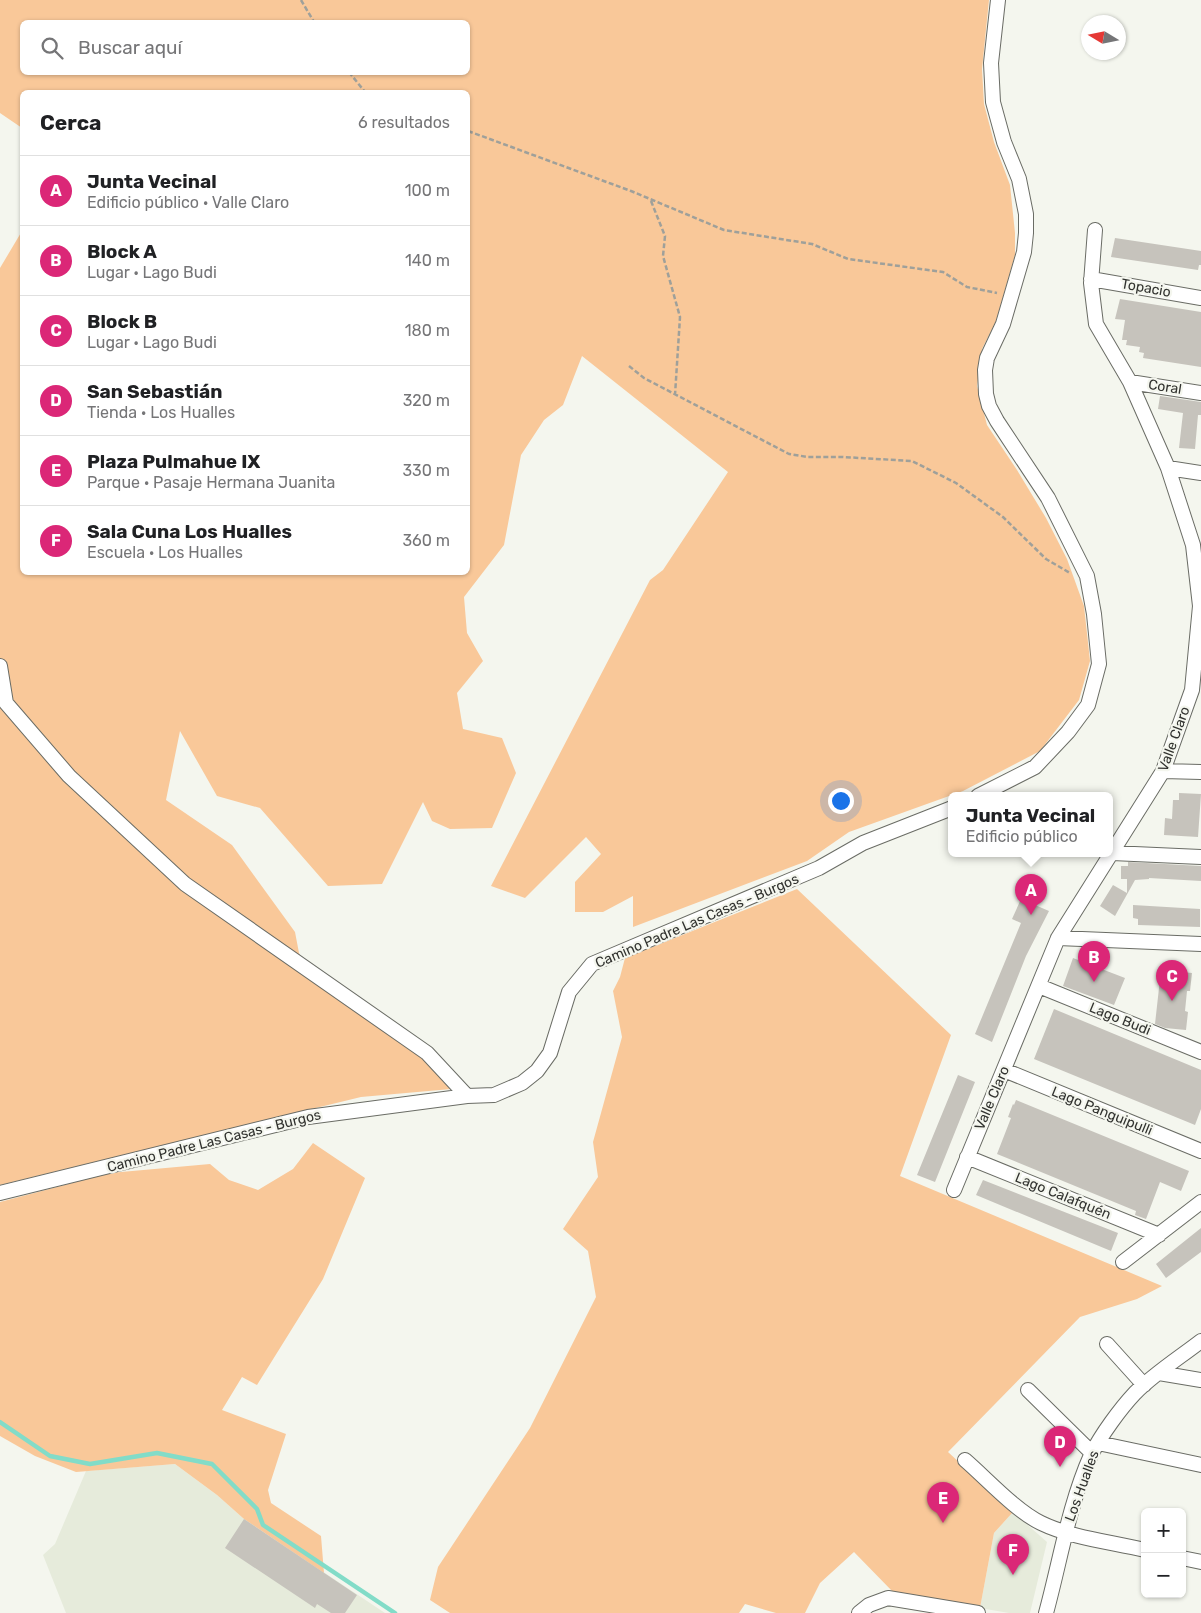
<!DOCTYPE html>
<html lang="es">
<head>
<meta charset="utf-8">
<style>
  body { margin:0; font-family:Rubik,sans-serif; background:#f6f6f6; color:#202124 }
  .controls { position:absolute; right:15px; bottom:15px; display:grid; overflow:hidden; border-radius:8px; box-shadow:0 1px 4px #0004 }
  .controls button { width:45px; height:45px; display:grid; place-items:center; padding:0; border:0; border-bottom:1px solid #e0e0e0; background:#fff; color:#202124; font:25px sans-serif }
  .compass { position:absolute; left:1081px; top:15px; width:45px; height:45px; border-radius:50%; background:#fff; box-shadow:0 1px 4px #0004; rotate:280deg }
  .you { position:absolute; left:840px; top:800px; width:18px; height:18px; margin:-12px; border:4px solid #fff; border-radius:50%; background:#1a73e8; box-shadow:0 0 0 8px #1a73e833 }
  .badge { display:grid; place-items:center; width:32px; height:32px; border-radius:50%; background:#db2777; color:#fff; font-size:16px; font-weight:700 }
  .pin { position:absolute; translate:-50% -41px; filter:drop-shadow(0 1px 2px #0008) }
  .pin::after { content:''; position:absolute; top:26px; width:18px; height:15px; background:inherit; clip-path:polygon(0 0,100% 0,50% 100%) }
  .popup { position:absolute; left:948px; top:792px; width:165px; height:65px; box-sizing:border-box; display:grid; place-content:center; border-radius:8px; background:#fff; filter:drop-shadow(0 1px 4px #0005); font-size:16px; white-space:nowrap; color:#757577 }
  .popup b { font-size:19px; color:#202124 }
  .popup::after { content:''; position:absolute; left:50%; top:100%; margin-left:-10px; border:10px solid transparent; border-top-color:#fff }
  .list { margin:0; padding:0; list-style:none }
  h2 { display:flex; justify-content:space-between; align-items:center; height:65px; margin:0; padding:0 20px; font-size:21px }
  h2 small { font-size:16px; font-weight:400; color:#757577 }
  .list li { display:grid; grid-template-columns:32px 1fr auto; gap:15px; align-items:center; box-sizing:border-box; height:70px; padding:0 20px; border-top:1px solid #e0e0e0 }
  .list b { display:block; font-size:19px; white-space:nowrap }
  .list p { margin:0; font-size:16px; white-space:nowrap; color:#757577 }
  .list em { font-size:16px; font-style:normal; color:#757577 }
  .icon { flex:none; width:28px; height:28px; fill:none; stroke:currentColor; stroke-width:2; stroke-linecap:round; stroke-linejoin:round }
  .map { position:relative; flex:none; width:1201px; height:1613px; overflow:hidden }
  .search { position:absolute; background:#fff; box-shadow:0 1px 4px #0004; left:20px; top:20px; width:450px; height:55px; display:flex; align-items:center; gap:12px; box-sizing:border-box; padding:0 18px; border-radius:8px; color:#757577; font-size:19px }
  .panel { position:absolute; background:#fff; box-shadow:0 1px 4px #0004; left:20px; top:90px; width:450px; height:485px; border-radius:8px }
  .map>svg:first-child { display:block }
  .built { fill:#e6ebdb }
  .green { fill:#f9c899; fill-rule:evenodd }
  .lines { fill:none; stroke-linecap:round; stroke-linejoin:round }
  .stream { stroke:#82dcc8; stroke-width:4.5 }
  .building { fill:#c6c3bc }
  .minor-casing { stroke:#6a6c65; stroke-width:16 }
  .path { stroke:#9fa09a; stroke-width:2.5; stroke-dasharray:5 2.5; stroke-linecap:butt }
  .minor { stroke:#fff; stroke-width:14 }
  .labels { text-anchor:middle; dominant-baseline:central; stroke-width:4.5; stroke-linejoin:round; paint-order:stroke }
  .street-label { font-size:14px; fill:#31322f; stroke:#f4f6ee }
</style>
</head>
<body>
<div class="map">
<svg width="1201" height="1613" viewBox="0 0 1201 1613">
  <rect width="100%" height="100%" fill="#f4f6ee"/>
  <!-- built -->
  <path class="built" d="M175,1464L217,1495L244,1519L385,1613H66L43,1555L55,1544L86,1471Z
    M1013,1512L1047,1542L1030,1613H1009L980,1608L994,1533Z"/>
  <!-- green -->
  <path class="green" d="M0,0H989L982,69L984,104L994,142L1010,185L1015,233V255L996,321L982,349L977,386L987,425L1017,470L1046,518L1067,559L1084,606L1090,661L1079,700L1040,751L963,791L849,832L807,861L633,927V896L603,912H575V882L601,854L586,837L525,898L491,886L650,580L663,570L728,472L582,356L563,405L544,420L521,455L504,545L464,597L467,633L483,661L457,693L463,729L502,738L516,773L492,828L450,829L432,821L423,802L382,884L328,886L260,808L217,796L180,731L166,800L232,845L295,932L299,953L313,980L423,1057L451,1089L361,1097L0,1185V268L22,231V572H468V92H22V128L0,113ZM22,22H468V72H22Z
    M797,889L951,1035L900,1176L1162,1286L1137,1299L1080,1317L948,1452L1013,1512L994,1533L980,1608L893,1592L854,1552L820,1583L805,1613H776L745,1604L739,1613H450L430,1600L438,1567L530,1428L596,1297L588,1251L563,1229L598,1177L593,1142L622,1037L613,991L620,977L625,958Z
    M313,1143L365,1178L323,1279L257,1385L242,1377L222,1410L286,1434L268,1490L271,1503L321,1536L324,1573L244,1519L217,1495L175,1464L76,1472L35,1456L0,1436V1202L110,1173L210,1164L229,1180L258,1190L293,1169Z"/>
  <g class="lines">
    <!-- stream -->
    <path class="stream" d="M0,1422L50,1456L90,1464L157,1453L212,1464L257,1509L263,1525L395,1613"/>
  </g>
  <!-- building -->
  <path class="building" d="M1115,238L1201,251V265H1199L1198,270L1111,257Z
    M1120,299L1201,312V367L1143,358L1144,353L1139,352L1140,347L1126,345L1127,340H1122L1125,320L1115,319Z
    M1160,396L1201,402V415H1198L1195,449L1179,448L1183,413L1158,409Z
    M1179,793L1201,794L1198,837L1164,835L1165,818L1172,819L1173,800H1179Z
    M1128,862L1201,866V881L1149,878V879L1135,880L1115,916L1100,906L1113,885L1127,893V879H1121V866H1128Z
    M1021,899L1049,911L1026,956L992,1042L975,1034L1021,923L1012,919Z
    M1133,905L1200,909V927L1138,925V919L1133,918Z
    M1073,958L1125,978L1114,1005L1063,986Z
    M1161,970L1192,973L1190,991H1187L1185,1011L1188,1012L1186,1030L1165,1028L1155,1024Z
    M1054,1009L1201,1070V1109L1195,1125L1034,1059Z
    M958,1075L975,1082L935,1182L917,1175Z
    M1016,1100L1189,1171L1181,1191L1160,1182L1146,1219L1135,1215L1136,1211L997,1154L1011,1118L1008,1117L1013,1104L1014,1105Z
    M983,1180L1118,1233L1111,1251L976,1195Z
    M1201,1228V1252L1166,1278L1156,1264Z
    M244,1519L357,1595L345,1613H331L317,1604L315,1608L225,1548Z"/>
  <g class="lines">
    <!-- minor casing -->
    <g class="minor-casing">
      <path id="minor" d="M1091,279L1201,298
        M1130,382L1201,393
        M1168,468L1201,473
        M0,666L6,703L69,776L185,884L427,1053L467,1096
        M1163,771L1201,772
        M978,796L1035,767L1068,732L1088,705L1099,664L1094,614L1087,576L1048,498L997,421L989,406L986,394L985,370L987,358L1003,324L1024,252L1026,233V214L1019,179L1004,142L993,102L991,63L998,0
        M1112,853L1201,857
        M1058,938L1201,944
        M1039,986L1201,1052
        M1004,1070L1201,1151
        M967,1157L1159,1235
        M954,1190L1058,938L1163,771L1192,690L1200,606L1193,545L1168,468L1130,382L1096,324L1091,283L1095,230
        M0,1193L308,1117L467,1096L494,1095L522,1083L537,1071L550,1053L569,992L592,964L819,868L863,843L952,808
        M1123,1262L1201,1202
        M1107,1344L1144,1385
        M1159,1373L1201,1380
        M1028,1390L1092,1453
        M1098,1443L1201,1465
        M965,1460C987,1479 1016,1511 1041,1523C1072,1538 1112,1542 1145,1550
        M1182,1558L1201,1562
        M859,1613L869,1605L888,1598L978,1613
        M1046,1613C1060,1562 1069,1504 1091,1455C1101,1435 1120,1409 1135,1393C1155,1373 1179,1358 1201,1341"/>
    </g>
    <!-- path -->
    <path class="path" d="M301,0L314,22
      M349,72L365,92
      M468,131L631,191L724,230L812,244L848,259L943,272L967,287L997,293
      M651,201L665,236L663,256L680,317L675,395
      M629,366L644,378L789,454L808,457H843L912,461L956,483L1003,517L1046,559L1070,573"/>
    <!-- minor -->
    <use href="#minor" class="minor"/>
  </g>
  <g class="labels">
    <!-- street labels -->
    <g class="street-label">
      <text transform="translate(1146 288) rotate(10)">Topacio</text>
      <text transform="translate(1165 387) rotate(9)">Coral</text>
      <text transform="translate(1174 739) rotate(-70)">Valle Claro</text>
      <text transform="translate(697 921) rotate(-23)">Camino Padre Las Casas - Burgos</text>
      <text transform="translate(1120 1019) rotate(22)">Lago Budi</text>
      <text transform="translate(992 1098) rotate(-67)">Valle Claro</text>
      <text transform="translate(1102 1111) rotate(22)">Lago Panguipulli</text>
      <text transform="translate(214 1141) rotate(-14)">Camino Padre Las Casas - Burgos</text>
      <text transform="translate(1063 1196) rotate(22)">Lago Calafquén</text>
      <text transform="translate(1082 1486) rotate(-70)">Los Hualles</text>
    </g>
  </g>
</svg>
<div class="controls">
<button>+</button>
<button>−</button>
</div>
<svg class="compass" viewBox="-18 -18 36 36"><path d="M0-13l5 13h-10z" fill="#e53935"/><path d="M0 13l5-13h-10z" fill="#757577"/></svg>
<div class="you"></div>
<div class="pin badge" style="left:1031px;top:915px">A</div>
<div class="popup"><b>Junta Vecinal</b>Edificio público</div>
<div class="pin badge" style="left:1094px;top:982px">B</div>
<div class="pin badge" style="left:1172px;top:1001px">C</div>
<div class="pin badge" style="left:1060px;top:1467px">D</div>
<div class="pin badge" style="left:943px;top:1523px">E</div>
<div class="pin badge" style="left:1013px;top:1575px">F</div>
<div class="search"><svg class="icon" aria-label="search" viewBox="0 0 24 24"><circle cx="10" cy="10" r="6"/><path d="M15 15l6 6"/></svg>Buscar aquí</div>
<section class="panel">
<h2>Cerca<small>6 resultados</small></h2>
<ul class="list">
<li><span class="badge">A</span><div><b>Junta Vecinal</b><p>Edificio público · Valle Claro</p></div><em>100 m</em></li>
<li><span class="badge">B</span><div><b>Block A</b><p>Lugar · Lago Budi</p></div><em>140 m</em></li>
<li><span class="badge">C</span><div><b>Block B</b><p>Lugar · Lago Budi</p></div><em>180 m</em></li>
<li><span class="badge">D</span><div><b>San Sebastián</b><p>Tienda · Los Hualles</p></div><em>320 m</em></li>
<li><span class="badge">E</span><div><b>Plaza Pulmahue IX</b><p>Parque · Pasaje Hermana Juanita</p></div><em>330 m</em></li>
<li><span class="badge">F</span><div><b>Sala Cuna Los Hualles</b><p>Escuela · Los Hualles</p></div><em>360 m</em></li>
</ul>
</section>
</div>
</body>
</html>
